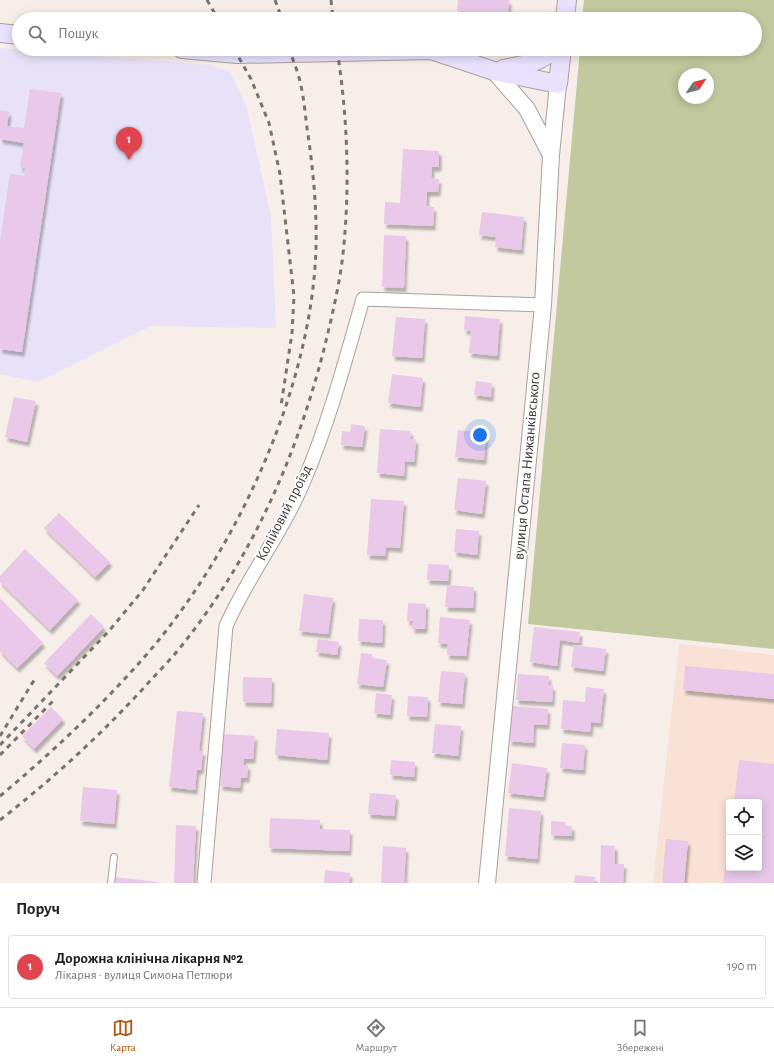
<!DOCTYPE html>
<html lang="uk">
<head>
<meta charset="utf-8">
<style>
  body { margin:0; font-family:"Alegreya Sans",sans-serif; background:#f2f2f2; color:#202124 }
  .controls { position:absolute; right:12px; bottom:12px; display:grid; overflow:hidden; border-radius:4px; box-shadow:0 2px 10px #0003 }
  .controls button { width:36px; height:36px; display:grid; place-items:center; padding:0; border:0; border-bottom:1px solid #e0e0e0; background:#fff; color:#202124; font:20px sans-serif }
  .compass { position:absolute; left:678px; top:68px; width:36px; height:36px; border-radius:50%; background:#fff; box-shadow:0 2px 10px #0003; rotate:55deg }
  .you { position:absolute; left:480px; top:435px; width:14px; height:14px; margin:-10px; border:3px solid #fff; border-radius:50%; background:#1a73e8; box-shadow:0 0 0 6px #1a73e833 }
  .badge { display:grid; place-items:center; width:26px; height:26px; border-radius:50%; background:#b45309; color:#fff; font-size:13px; font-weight:700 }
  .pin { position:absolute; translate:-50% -33px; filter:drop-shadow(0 1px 2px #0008) }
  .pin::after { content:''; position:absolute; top:21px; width:14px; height:12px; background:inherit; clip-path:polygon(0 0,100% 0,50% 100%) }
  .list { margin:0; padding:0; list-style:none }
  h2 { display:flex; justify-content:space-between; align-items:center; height:52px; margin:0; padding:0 16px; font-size:17px }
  h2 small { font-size:13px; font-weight:400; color:#757577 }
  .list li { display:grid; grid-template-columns:26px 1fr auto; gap:12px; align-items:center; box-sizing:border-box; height:64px; margin:0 8px 8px; padding:0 8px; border:1px solid #e0e0e0; border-radius:4px }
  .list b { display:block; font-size:15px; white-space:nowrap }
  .list p { margin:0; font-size:13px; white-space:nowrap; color:#757577 }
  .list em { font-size:13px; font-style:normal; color:#757577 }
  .icon { flex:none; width:22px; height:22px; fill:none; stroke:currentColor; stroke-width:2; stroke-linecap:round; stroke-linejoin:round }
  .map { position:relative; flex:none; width:774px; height:883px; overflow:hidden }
  .search { position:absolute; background:#fff; box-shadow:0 2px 10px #0003; left:12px; right:12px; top:12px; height:44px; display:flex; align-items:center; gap:10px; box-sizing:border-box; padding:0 14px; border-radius:22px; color:#757577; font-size:15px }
  .sheet { height:124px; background:#fff }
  nav { display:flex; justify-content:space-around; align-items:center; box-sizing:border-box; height:56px; border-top:1px solid #e0e0e0; background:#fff; font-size:11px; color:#757577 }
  nav a { display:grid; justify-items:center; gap:2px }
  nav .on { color:#b45309 }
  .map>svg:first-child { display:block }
  .commercial { fill:#f8e1d5; fill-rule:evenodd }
  .medical { fill:#e8e2f8 }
  .green { fill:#c2c99f; fill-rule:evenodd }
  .building { fill:#e9c8ea; filter:url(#shadow) }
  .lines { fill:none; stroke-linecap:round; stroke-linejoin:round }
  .service-casing { stroke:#a9a19d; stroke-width:8 }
  .minor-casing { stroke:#a9a19d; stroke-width:15 }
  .tertiary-casing { stroke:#a9a19d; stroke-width:18 }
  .secondary-casing { stroke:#a9a19d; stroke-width:20 }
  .service { stroke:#fff; stroke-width:6 }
  .minor { stroke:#fff; stroke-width:13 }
  .tertiary { stroke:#fff; stroke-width:16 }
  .secondary { stroke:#e8e2ff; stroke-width:18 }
  .rail { stroke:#787371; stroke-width:3; stroke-dasharray:5 5; stroke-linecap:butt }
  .labels { text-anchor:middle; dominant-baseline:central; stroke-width:4; stroke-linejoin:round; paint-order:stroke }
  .street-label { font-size:15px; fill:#3c3837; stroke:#fffdfc }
</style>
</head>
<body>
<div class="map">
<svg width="774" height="883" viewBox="0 0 774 883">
  <defs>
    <filter id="shadow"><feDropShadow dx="2.5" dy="4.5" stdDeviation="1" flood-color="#0004"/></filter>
  </defs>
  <rect width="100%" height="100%" fill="#f7eeea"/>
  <!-- commercial -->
  <path class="commercial" d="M679,644L774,655V883H653ZM729,802H759V868H729Z"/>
  <!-- medical -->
  <path class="medical" d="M0,48L209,65L230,71L246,105L271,216L276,328L151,326L38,382L0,374Z"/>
  <!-- green -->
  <path class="green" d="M584,0H774V649L528,624L580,49H755V19H582ZM684,74H708V98H684Z"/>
  <!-- building -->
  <path class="building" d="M458,0H509L508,16L457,11Z
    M30,89L61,93L22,352L0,349V241L10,174L24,176L25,168L20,167L24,143L0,139V110L9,112L7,126L24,128Z
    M403,149L439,151V167H432L431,178L439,179L438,192H427L426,206L434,207L433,226L384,224L385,202L400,203Z
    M482,212L524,217L521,250L495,247L496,237L479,235Z
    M384,235L406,236L404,288L382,287Z
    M465,316L500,319L497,356L469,353L471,331L464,330Z
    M396,317L425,319L422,358L392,356Z
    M392,374L423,378L420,407L388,403Z
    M476,381L492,383L491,397L474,395Z
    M14,397L36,401L27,442L5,437Z
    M351,424L365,426L362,447L341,445L342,431L350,432Z
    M380,429L411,431L410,439H416L414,462L405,461L404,476L377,473Z
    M458,430L486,433L484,460L455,457Z
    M458,478L486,481L482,514L454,510Z
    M371,499L404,501L400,548L386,547L385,556L367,555Z
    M59,513L110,562L95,577L44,528Z
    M456,529L479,531L477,555L454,552Z
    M25,549L78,600L50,630L0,582V576Z
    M428,564L449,565L448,581L427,580Z
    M447,585L474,587L473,608L445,607Z
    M304,594L333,598L328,634L299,631Z
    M0,598L43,643L17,668L0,651Z
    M408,603L426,604L425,629H412L413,621H407Z
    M91,614L104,627L57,676L44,663Z
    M440,617L470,620L466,656L447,655L448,644L438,643Z
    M359,619L383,620L382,643L358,641Z
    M534,627L580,632L579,643L560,640L557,666L530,662Z
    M318,639L339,642L337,655L316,652Z
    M574,645L606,649L603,671L571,667Z
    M361,653L372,654V658L387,660L383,687L357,684Z
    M685,666L774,674V699L683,690Z
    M441,671L465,673L462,704L438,702Z
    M518,674L549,676L548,685L553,686L552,702L516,700Z
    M243,677L272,678L271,703L243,702Z
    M586,687L604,689L600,723L591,722L590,732L561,729L563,700L585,702Z
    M376,693L392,695L390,715L374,713Z
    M408,696L428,697L427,717L407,716Z
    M512,706L548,709L547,725L534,724L533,743L509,741Z
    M51,707L63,719L34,749L22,736Z
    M177,711L203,713L199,751H203L201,770H197L195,790L169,787Z
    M435,724L461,726L458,756L432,753Z
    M277,729L329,733L327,760L275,755Z
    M223,734L255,736L253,759H244L243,765H248L247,778H241L240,788L220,786Z
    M562,743L585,745L583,770L560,768Z
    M391,760L415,762L414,777L390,775Z
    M739,760L774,764V883H723L728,846L729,868H759V802H734Z
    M512,763L547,768L543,797L508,793Z
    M83,787L117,790L114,824L80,821Z
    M370,793L396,795L394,816L368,814Z
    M509,808L541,811L537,859L505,856Z
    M270,818L320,820V829L350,830L349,851L269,848Z
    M551,821L566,822L565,826H572V836L551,835Z
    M176,825L196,826L193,883H174Z
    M666,839L688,841L684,883H662Z
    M601,845L615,846V864H624L623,883H600Z
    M383,846L406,848L404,883H381Z
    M325,870L350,873L349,883H324Z
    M575,875L595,877L594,883H574Z
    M114,877L159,882V883H113Z"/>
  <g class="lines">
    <!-- service casing -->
    <g class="service-casing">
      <path id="service" d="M111,883L114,857"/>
    </g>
    <!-- minor casing -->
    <g class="minor-casing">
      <path id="minor" d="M204,883L226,626C249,574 285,529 306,476C330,419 346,358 363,299L543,305"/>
    </g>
    <!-- tertiary casing -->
    <g class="tertiary-casing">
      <path id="tertiary" d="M494,71L527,109L551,155
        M487,883L543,305L551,155L558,84"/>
    </g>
    <!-- secondary casing -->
    <g class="secondary-casing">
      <path id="secondary" d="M565,19L567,0
        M0,33L19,35
        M182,49L237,54L431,50L494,71L558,84L562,49
        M503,69C521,65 540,64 553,49"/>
    </g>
    <!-- service -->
    <use href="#service" class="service"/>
    <!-- minor -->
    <use href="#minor" class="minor"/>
    <!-- tertiary -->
    <use href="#tertiary" class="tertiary"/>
    <!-- secondary -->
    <use href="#secondary" class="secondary"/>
    <!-- rail -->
    <path class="rail" d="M207,0L218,19
      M275,0L282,19
      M331,0L333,19
      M234,49L251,79L269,123L280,174L294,296L292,333L281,406
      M0,736L36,677
      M0,745L109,631L143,590L199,505
      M0,755L53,701
      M0,796C55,750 107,701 153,647C240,543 312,384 316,248C317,208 313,168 307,128C305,113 304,97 300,82C298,70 292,60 290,49
      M0,820C54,778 104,732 150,681C161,669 173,657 183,644C253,556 298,453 325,345C333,312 341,278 344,244C350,179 347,113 337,49"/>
  </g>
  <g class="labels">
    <!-- street labels -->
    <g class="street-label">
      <text transform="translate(527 466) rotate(-85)">вулиця Остапа Нижанківського</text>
      <text transform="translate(284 513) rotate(-63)">Колійовий проїзд</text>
    </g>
  </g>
</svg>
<div class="controls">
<button><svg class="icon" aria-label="locate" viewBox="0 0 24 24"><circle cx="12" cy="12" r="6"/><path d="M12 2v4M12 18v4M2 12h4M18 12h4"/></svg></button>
<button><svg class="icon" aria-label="layers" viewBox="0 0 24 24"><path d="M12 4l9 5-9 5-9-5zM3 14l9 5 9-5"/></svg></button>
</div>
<svg class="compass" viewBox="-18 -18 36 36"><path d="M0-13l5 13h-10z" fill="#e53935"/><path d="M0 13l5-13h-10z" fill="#757577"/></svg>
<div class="you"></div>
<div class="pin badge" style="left:129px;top:160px;background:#e0444e">1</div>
<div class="search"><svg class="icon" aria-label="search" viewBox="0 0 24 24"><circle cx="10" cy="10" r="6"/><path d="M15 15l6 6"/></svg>Пошук</div>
</div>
<section class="sheet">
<h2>Поруч<small></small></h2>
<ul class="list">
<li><span class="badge" style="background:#e0444e">1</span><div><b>Дорожна клінічна лікарня №2</b><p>Лікарня · вулиця Симона Петлюри</p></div><em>190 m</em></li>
</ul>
</section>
<nav>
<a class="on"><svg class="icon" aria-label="map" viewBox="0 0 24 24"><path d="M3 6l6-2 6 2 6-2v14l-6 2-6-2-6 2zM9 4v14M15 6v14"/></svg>Карта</a>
<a><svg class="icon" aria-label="directions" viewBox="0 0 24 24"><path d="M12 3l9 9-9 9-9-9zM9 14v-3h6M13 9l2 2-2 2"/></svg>Маршрут</a>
<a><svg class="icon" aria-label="saved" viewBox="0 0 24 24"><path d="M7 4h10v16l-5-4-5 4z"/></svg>Збережені</a>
</nav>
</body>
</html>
